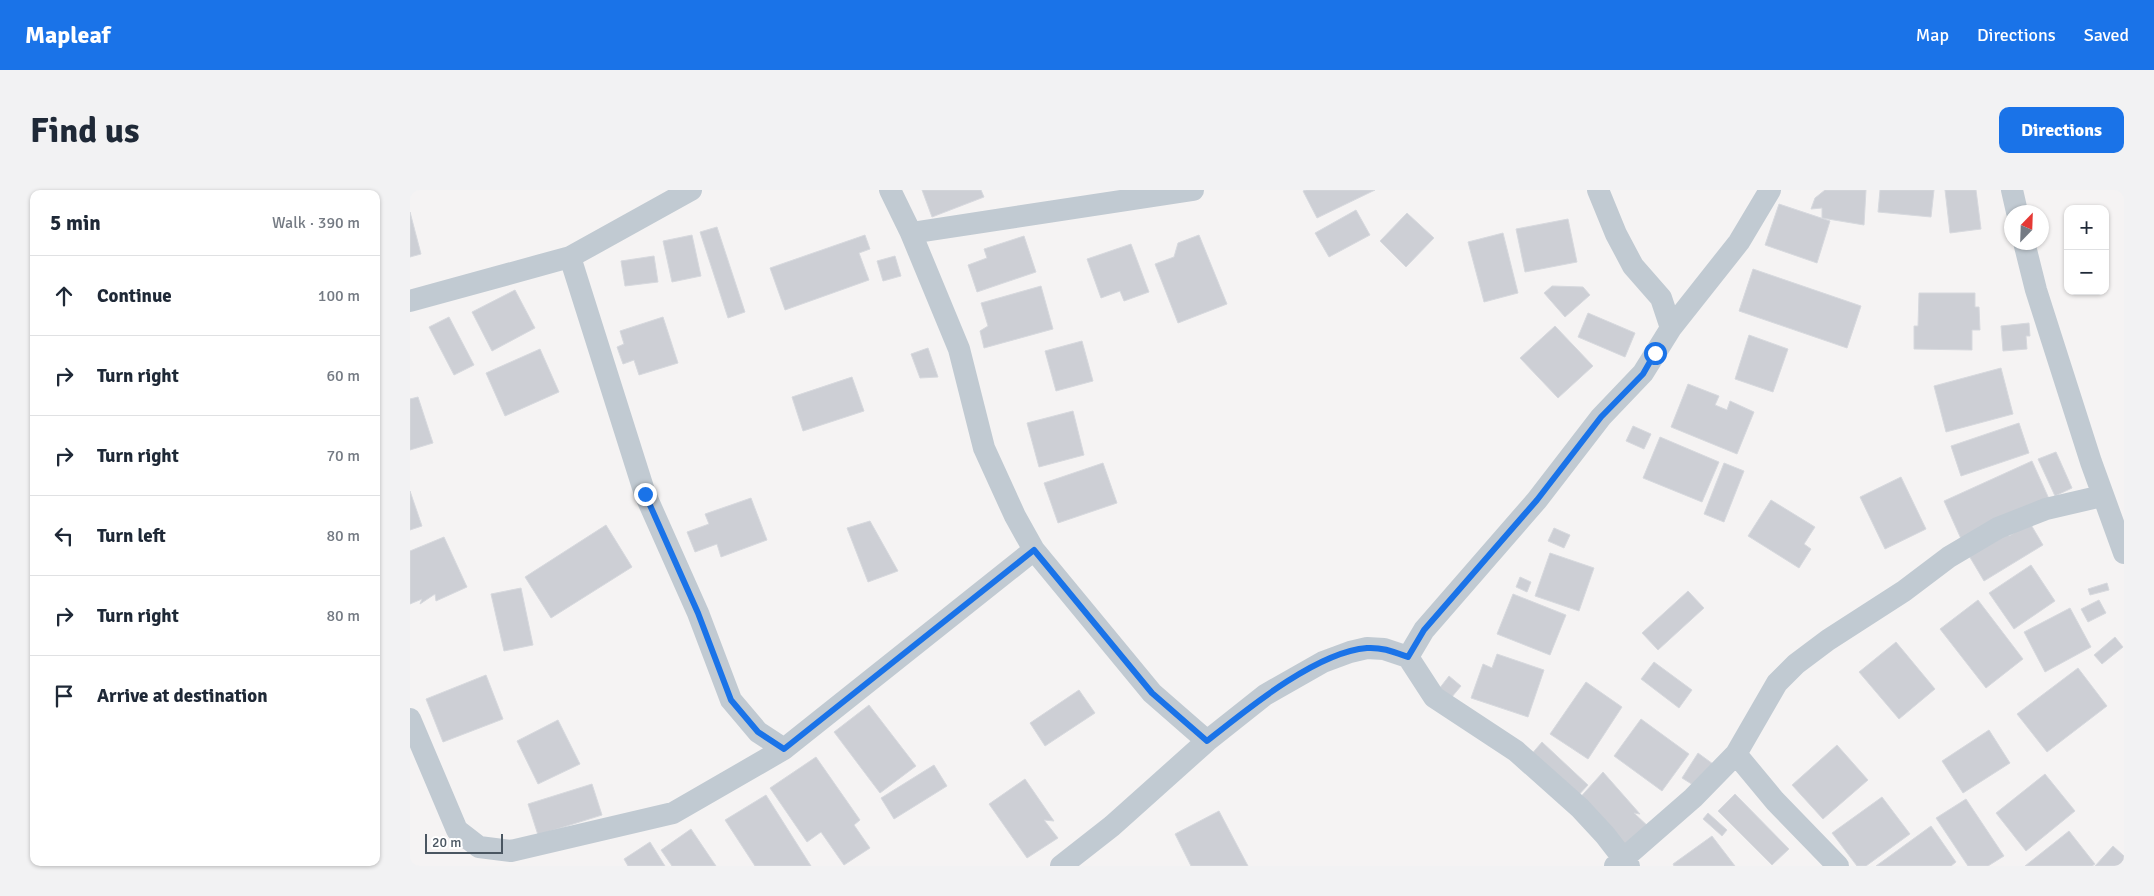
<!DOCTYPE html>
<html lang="en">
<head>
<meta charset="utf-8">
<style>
  body { margin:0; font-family:Signika,sans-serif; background:#f2f2f3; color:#1f2937 }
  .controls { position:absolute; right:15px; top:15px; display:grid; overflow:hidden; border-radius:10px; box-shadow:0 1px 4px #0004 }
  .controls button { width:45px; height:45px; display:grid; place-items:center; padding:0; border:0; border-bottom:1px solid #e0e1e3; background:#fff; color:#1f2937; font:25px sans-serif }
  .compass { position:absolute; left:1594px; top:15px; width:45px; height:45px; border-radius:50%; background:#fff; box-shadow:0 1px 4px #0004; rotate:23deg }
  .scale { position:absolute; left:15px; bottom:12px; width:78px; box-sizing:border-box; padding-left:5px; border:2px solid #4a5661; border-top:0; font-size:14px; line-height:18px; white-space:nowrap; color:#4a5661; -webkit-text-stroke:4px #fff; paint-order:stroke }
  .stop { position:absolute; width:15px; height:15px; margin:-11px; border:4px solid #1a73e8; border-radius:50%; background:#fff }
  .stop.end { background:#1a73e8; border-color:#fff; box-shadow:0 1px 5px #0008 }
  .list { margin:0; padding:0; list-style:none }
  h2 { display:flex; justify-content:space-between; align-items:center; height:65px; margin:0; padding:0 20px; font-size:21px }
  h2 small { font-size:16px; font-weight:400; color:#747a83 }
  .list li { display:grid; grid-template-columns:32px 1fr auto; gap:15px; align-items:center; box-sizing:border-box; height:80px; padding:0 20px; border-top:1px solid #e0e1e3 }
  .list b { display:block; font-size:19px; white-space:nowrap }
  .list em { font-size:16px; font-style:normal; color:#747a83 }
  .icon { flex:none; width:28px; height:28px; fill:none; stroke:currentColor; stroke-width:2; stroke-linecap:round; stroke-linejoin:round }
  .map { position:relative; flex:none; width:1714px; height:676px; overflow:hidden; border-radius:10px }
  header { display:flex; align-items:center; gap:30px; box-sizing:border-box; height:70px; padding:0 25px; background:#1a73e8; color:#fff }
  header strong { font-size:24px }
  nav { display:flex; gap:28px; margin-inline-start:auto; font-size:18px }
  .intro { display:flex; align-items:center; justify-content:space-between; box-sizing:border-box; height:120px; padding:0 30px }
  h1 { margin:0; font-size:35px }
  .button { padding:12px 22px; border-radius:10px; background:#1a73e8; color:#fff; font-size:18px; font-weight:700 }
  main { display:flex; gap:30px; padding:0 30px }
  aside { flex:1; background:#fff; border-radius:10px; box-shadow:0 1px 4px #0004 }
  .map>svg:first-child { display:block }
  .building { fill:#cdcfd5; stroke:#d7d9de }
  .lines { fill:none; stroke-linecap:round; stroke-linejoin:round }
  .street { stroke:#c1cad2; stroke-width:22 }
  .route { stroke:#1a73e8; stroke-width:6 }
</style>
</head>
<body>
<header>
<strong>Mapleaf</strong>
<nav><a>Map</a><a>Directions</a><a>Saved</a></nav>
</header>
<div class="intro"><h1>Find us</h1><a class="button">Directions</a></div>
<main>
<aside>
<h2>5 min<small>Walk · 390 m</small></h2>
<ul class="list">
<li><svg class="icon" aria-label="ahead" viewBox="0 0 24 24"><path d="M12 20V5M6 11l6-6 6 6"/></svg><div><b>Continue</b></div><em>100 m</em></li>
<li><svg class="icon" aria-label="right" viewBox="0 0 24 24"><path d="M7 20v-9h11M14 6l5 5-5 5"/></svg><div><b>Turn right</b></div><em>60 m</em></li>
<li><svg class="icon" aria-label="right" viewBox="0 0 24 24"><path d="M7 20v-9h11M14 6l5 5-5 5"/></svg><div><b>Turn right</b></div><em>70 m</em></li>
<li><svg class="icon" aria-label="left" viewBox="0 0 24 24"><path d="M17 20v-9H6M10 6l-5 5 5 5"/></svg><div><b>Turn left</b></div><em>80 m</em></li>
<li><svg class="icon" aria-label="right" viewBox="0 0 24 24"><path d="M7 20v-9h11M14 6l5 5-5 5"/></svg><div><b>Turn right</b></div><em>80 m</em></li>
<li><svg class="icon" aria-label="arrive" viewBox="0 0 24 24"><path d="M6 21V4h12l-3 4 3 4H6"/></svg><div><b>Arrive at destination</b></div></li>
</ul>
</aside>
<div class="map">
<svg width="1714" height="676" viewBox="0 0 1714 676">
  <rect width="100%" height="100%" fill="#f5f3f3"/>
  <!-- building -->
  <path class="building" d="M512,0H571L574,7L522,27Z
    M896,0H965L907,28L893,1Z
    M1415,0H1456L1454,35L1412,28V18L1401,19L1405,8Z
    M1470,0H1524L1521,27L1468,22Z
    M1535,0H1566L1571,39L1540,43Z
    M1369,14L1420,31L1407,73L1355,55Z
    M946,20L960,45L919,67L905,43Z
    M0,22L11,64L0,67Z
    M997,23L1024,48L996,77L970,51Z
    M1158,29L1167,72L1115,82L1106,39Z
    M307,37L335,122L318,128L290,42Z
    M1093,43L1108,103L1074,112L1058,52Z
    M282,45L291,86L262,92L253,51Z
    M455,45L460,59L449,63L459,90L375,120L360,78Z
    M789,45L817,114L768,133L745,74L764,67L768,53Z
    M614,46L626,82L567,102L558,75L577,68L574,59Z
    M721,54L739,102L714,111L710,101L691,108L677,69Z
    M244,66L248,92L215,96L211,71Z
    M485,66L491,86L473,91L467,71Z
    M1343,79L1451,116L1437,158L1329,121Z
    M631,96L643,139L574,158L570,141L578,136L571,113Z
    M1142,96L1173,97L1180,105L1155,127L1134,103Z
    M105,100L125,138L82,161L62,122Z
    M1509,103H1565V117H1569L1570,140H1562V160L1504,159V136H1508Z
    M1178,123L1225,143L1215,167L1168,147Z
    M39,127L64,175L44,185L19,137Z
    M253,127L268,173L229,185L224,170L213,174L207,157L214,154L210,141Z
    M1619,133L1620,146H1616L1617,159L1593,161L1591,136Z
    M1145,136L1183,176L1148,208L1110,168Z
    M1339,145L1378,159L1363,202L1325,189Z
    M672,151L683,191L646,201L635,161Z
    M518,158L528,187L510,188L501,164Z
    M130,159L149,202L95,226L76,183Z
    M1591,178L1603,224L1536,242L1524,196Z
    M442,187L454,221L393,241L382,207Z
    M1278,194L1309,206L1305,215L1317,220L1320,211L1344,222L1327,264L1261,237Z
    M8,207L23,253L0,260V209Z
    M663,221L674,265L629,277L617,233Z
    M1609,233L1619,263L1551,286L1541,256Z
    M1223,236L1241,244L1234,259L1216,251Z
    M1250,247L1309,272L1292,312L1233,288Z
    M1646,262L1662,298L1645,306L1628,269Z
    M1622,271L1640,311L1552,351L1534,311Z
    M693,273L707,313L648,333L634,293Z
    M1314,273L1334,281L1314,332L1294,324Z
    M1491,287L1516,339L1475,359L1450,307Z
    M0,301L12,336L0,340Z
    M341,308L357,350L311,367L307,354L285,362L277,342L299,334L295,324Z
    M1361,310L1405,337L1394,354L1401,359L1389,378L1338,346Z
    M460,331L488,381L458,392L437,338Z
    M1620,333L1633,355L1574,391L1558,364L1596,340L1599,346Z
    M196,335L222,377L141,428L115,387Z
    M1144,338L1160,345L1154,358L1138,351Z
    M34,347L57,397L26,411L25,404L10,414L12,409L0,414V361Z
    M1140,363L1184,378L1169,421L1125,406Z
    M1621,375L1645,411L1604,439L1579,403Z
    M1110,387L1121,392L1117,402L1106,397Z
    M1697,393L1699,400L1680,405L1678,399Z
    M111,398L123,455L94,461L81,404Z
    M1278,401L1294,418L1248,460L1232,443Z
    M1103,404L1156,425L1140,465L1087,444Z
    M1568,410L1613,469L1576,498L1530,439Z
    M1689,410L1696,423L1678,432L1671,419Z
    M1660,418L1681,457L1635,482L1614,442Z
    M1705,447L1713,457L1692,474L1684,465Z
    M1486,452L1525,499L1489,529L1449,482Z
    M1087,464L1134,480L1118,527L1061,508L1073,474L1082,478Z
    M1244,472L1282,500L1269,518L1231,489Z
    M1668,478L1697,516L1637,562L1607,524Z
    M76,485L93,529L33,552L16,509Z
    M1039,486L1051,496L1041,508L1029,499Z
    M1176,492L1212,517L1178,569L1140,544Z
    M669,500L685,523L635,556L620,533Z
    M459,515L506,576L470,603L424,542Z
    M1231,529L1279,564L1252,601L1204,566Z
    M148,530L170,574L128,594L107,551Z
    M1579,540L1600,573L1553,603L1532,571Z
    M1132,552L1178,595L1165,609L1120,566Z
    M1427,555L1458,590L1413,629L1382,595Z
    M1288,563L1303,574L1288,598L1272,588Z
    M406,567L450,630L444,635L460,658L434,675L411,642L397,652L360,598Z
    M524,575L537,596L484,629L471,608Z
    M1193,582L1230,624L1224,623L1242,640L1221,660L1167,611Z
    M1635,584L1665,621L1616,661L1586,623Z
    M615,589L644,631L634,630L648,648L617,668L579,614Z
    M182,594L192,625L128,645L118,614Z
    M1325,604L1379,659L1362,675L1308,621Z
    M356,605L401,676H345L315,630Z
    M1472,607L1500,644L1456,676H1447L1422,643Z
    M1556,609L1594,666L1578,676H1558L1526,628Z
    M809,621L838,676H781L765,644Z
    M1298,623L1317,640L1312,646L1293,629Z
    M1521,636L1546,672L1541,676H1466Z
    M281,639L306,676H262L251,660Z
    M1659,641L1685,674L1682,676H1615Z
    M1302,646L1325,676H1264L1263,674Z
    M240,652L255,676H218L214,669Z
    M1703,656L1714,666V676H1685Z"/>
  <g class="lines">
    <!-- street -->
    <path class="street" d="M480,0L501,43L549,159L574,258L605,326L624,360L742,503L797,551
      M1188,0L1206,44L1223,76L1251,108L1261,138
      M1602,0L1607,22
      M501,43L783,0
      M1614,52L1626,100L1681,272L1714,363
      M160,67L235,304L288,423L321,510L348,542L374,559
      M0,111L160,67L281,0
      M998,467L1014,440L1127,310L1191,227L1233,183L1261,138L1329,52L1360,0
      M0,529L47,640L69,657L101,661L263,623L374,559L624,360
      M1326,564L1365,611L1428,676
      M651,676L702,636L797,551L855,505L913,472L940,462L957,458L974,459L998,467L1024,507L1106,561L1170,618L1195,645L1219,676
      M1205,676L1283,608L1326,564L1367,493L1386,474L1418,450L1494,401L1539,367L1588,338L1636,319L1692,306"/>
  </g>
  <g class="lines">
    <!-- route -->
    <path class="route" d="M235,304L288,423L321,510L348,542L374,559L624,360L742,503L797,551C836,520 906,462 957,458C972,457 984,462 998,467L1014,440L1127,310L1191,227L1233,184L1245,163"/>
  </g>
</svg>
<div class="controls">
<button>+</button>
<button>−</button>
</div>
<svg class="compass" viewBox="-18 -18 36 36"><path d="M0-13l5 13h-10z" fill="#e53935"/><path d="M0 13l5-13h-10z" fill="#747a83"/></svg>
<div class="scale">20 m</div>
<div class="stop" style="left:1245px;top:163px"></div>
<div class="stop end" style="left:235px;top:304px"></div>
</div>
</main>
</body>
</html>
